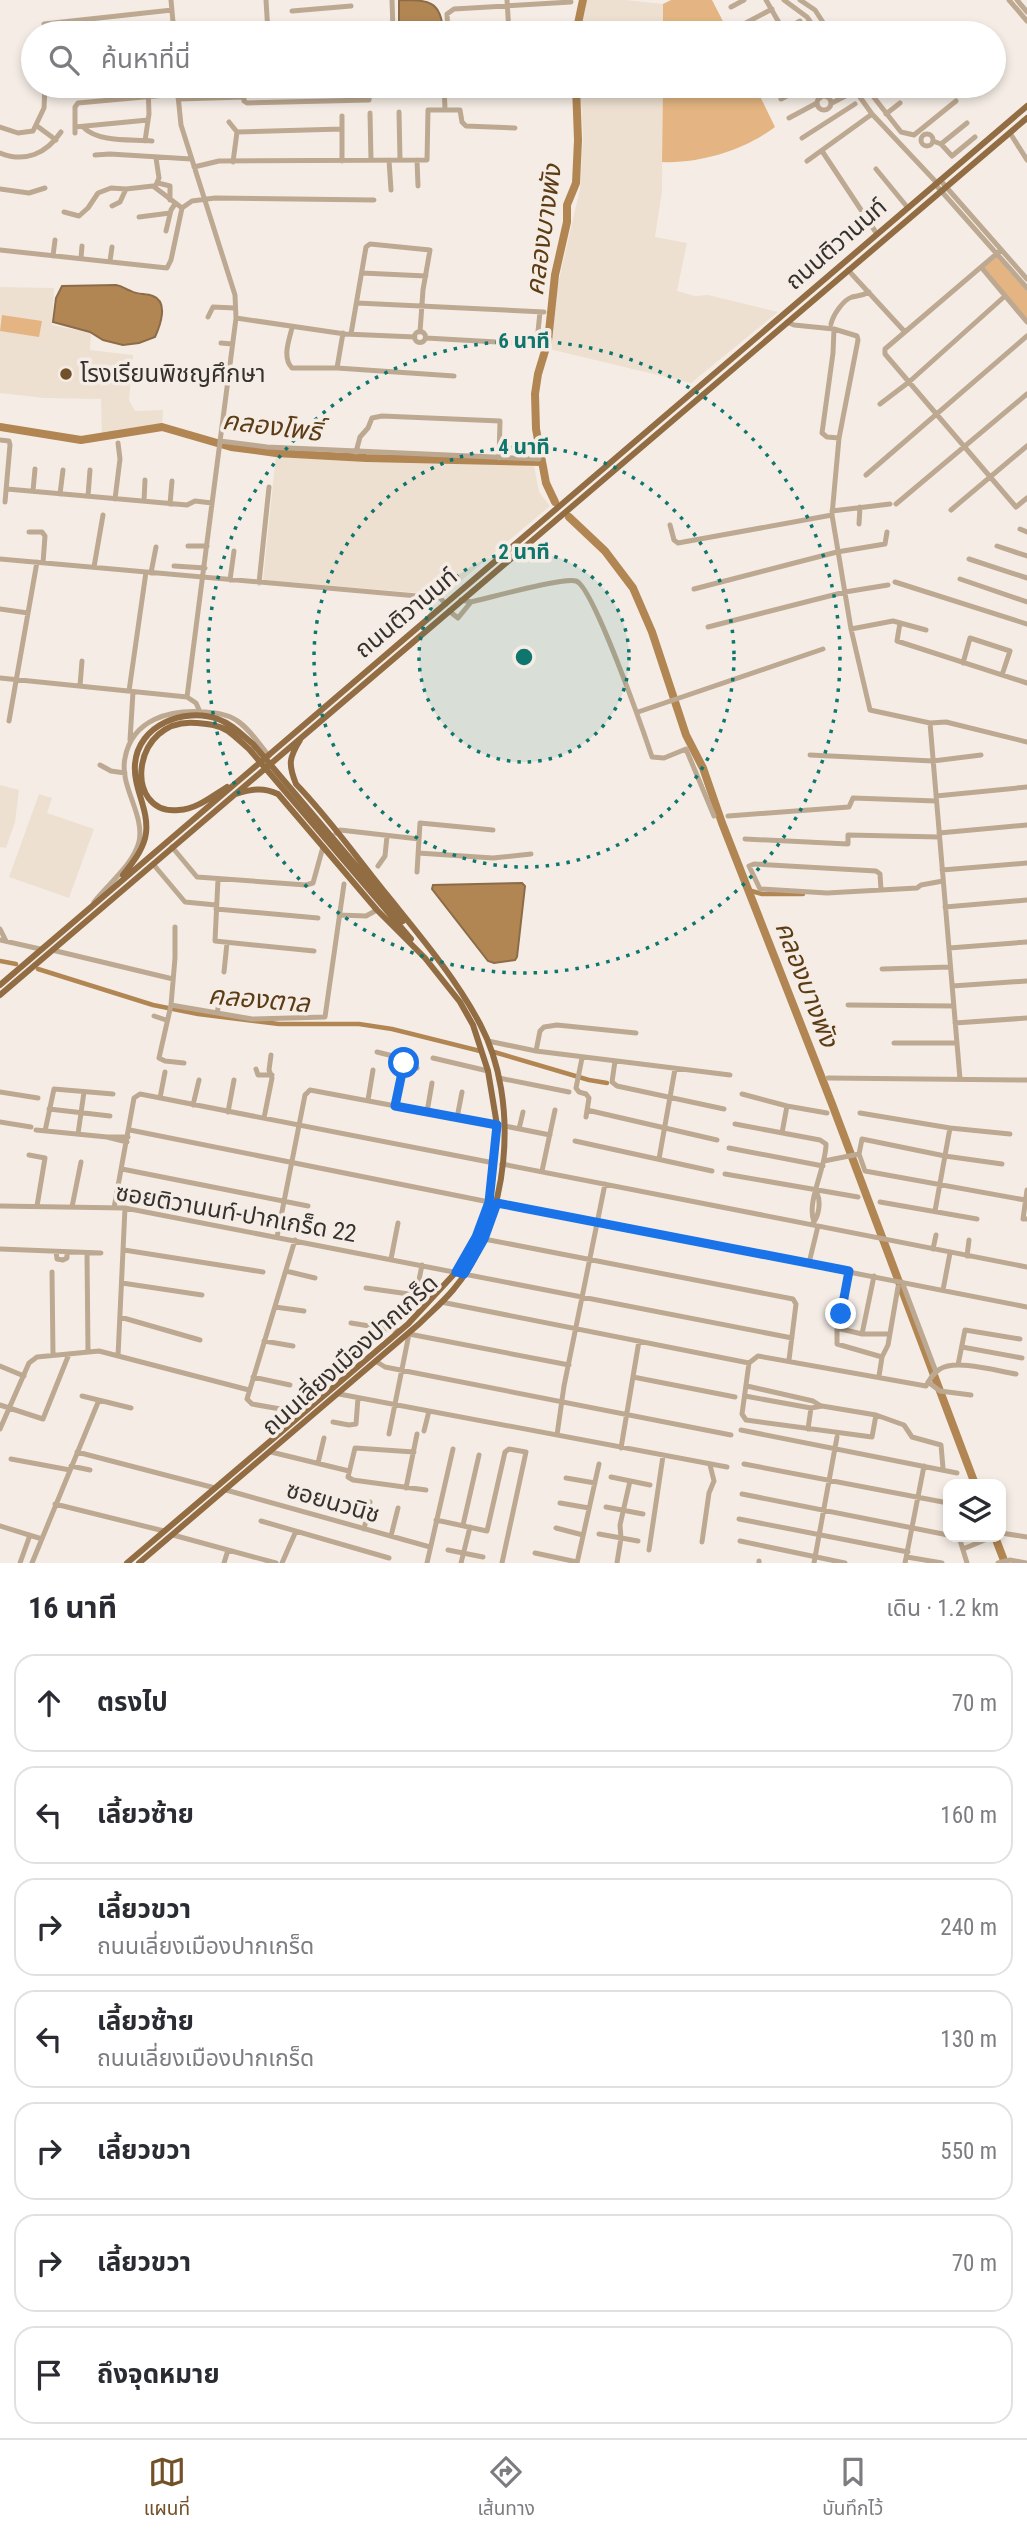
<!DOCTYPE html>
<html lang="th">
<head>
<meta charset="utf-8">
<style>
  body { margin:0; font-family:"Roboto Condensed","Noto Sans Thai",sans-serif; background:#f7f7f7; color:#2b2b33 }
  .controls { position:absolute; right:21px; bottom:21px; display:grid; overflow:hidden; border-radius:14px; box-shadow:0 4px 10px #0003 }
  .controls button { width:63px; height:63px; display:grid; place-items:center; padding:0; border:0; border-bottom:2px solid #e1e1e2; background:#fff; color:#2b2b33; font:35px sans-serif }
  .stop { position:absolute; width:21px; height:21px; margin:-16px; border:5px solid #1a73e8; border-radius:50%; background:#fff }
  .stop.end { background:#1a73e8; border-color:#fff; box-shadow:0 2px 7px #0008 }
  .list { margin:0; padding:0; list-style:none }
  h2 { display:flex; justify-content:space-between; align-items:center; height:91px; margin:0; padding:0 28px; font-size:30px }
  h2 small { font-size:23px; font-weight:400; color:#7c7c81 }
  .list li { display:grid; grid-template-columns:46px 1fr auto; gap:21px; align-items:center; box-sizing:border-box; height:98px; margin:0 14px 14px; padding:0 14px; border:2px solid #e1e1e2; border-radius:21px }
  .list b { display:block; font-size:26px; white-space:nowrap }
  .list p { margin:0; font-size:23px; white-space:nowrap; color:#7c7c81 }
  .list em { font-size:23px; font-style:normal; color:#7c7c81 }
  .icon { flex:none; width:38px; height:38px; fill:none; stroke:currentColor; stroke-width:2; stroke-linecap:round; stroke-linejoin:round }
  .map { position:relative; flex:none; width:1027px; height:1563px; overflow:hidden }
  .search { position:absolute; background:#fff; box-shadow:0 4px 10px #0003; left:21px; right:21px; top:21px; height:77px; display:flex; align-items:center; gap:18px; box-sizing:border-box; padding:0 24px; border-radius:38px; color:#7c7c81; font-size:26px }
  .sheet { height:875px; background:#fff }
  nav { display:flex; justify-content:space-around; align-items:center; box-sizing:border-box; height:98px; border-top:2px solid #e1e1e2; background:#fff; font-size:19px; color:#7c7c81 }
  nav a { display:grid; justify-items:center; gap:4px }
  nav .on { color:#725028 }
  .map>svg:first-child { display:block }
  .built { fill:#ede0d1 }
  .green { fill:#e4b582 }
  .water { fill:#b28653; stroke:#8c6c48; stroke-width:2 }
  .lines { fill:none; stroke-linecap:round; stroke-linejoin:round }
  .canal { stroke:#b28653; stroke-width:4.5 }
  .river { stroke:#b28653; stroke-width:8 }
  .minor { stroke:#bda992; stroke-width:5 }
  .major { stroke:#926d44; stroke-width:6 }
  .route { stroke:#1a73e8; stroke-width:9 }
  .ring { fill:none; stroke:#0f766e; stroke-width:3.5; stroke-dasharray:3.5 7 }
  .poi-dot { fill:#725028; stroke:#f5ede5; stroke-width:2.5 }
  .labels { text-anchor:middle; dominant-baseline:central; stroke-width:7; stroke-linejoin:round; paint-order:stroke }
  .street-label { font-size:24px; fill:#34312e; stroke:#f5ede5 }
  .poi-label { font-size:24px; fill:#34312e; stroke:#f5ede5; text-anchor:start }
  .water-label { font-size:26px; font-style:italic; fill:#5c3c15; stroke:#f5ede5 }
  .centre { fill:#0f766e; stroke:#f5ede5; stroke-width:3.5 }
  .ring-label { font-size:21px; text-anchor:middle; font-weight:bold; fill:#0f766e; stroke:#f5ede5; stroke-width:7; stroke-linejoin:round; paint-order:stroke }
</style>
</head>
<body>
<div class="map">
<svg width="1027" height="1563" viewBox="0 0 1027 1563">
  <rect width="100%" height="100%" fill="#f5ede5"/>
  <!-- built -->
  <path class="built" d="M587,0H625L663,4V33H580Z
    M580,86H663L662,191L655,237L687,243L677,291L695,296L708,295L778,312L691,383L549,349L557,288L580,189L583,135Z
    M0,287L54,288L52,325L91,333L90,350L133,355L129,400L135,411L163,410L162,427L102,438L101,399L44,398L0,393Z
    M276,454L534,465L539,492L550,506L444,595L263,580Z
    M0,785L19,790L15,822L6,848L0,847Z
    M39,794L52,798L47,813L94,829L69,898L9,877Z"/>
  <!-- green -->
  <path class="green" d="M671,0H712L729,33H663V4Z
    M663,86H755L775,127C745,150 700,164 662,162Z
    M995,255L1027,291V321L981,267Z
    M2,315L42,321L39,337L0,331Z"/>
  <!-- water -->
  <path class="water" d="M399,0C428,0 442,0 443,33H407L399,21Z
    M116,285C123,286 125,289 131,291C138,295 146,293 153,296C169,302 160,326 155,337L139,343L123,345L103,340L90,332L53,322L56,298L62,286Z
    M522,883L525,886L517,957L515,960L494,963L488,961L432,889L433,885Z"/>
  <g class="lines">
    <!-- canal -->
    <path class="canal" d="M748,890L762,894H803
      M0,961L16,964
      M38,969L153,1005L198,1014L279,1024H359L392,1029L480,1051
      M494,1052L589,1080L607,1083"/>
    <!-- river -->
    <path class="river" d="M576,33L583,0
      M0,427L81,440L162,427L231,447L276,453L366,458L542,462
      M555,502L546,483L536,429L535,394L538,374L548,341L555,275L567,222V205L576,183L578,140L576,86
      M569,517L605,551L633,588L652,632L686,735L703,768L722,823L832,1104L975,1484
      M995,1537L1005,1563"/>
    <!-- minor -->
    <path class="minor" d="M171,0L174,33
      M266,0L268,33
      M392,0L393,30
      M507,0L509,33
      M766,0L785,33
      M784,0L807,17L818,33
      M800,0L815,10L830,33
      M1009,0L1027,21
      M1017,0L1027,12
      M731,7L744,0
      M292,11L351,6
      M44,24L172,10
      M742,25L772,9
      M784,30L800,21
      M387,33L393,30L399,33
      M448,33L447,14L454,9L571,2
      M487,33L567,28
      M769,33L781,27
      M177,86L181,125L235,295L236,318L187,697
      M202,86L203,92H217
      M244,86V101L247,103L369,100L370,86
      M444,86L445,109
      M813,86L820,98
      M852,86L872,114L937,183
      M865,86L901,132L914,135L956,101
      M869,92L878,86
      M817 103a7 7 0 1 1 14 0a7 7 0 1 1-14 0Z
      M827,97L847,86
      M178,99L244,97
      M781,99L806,86
      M832,103L855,91
      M399,112L400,160
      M370,113L371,160
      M886,114L900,103
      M342,116V161
      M789,118L817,103
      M229,122L237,132L233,162
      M37,126L56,140
      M0,127L18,133L33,131L44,108L45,86
      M75,127L148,120
      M83,127C99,143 131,139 152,141
      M237,132L342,129
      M75,133V107L78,103L177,94
      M1010,133L1027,160
      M921 140a6 6 0 1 1 12 0a6 6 0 1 1-12 0Z
      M802,138L855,104
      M145,141L149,114L148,86
      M933,141L941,144L952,156L975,137
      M941,144L967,123
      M822,151L877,234
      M0,153C25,163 46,154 61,132
      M95,155L110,154L191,159
      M389,160L391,190
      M417,160L418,186
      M807,161L872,114
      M194,167L219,161L427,160L428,110H460L462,122L466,126L515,128
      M876,169L908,208
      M940,180L1027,279
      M158,183L170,186V200
      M935,184L1027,288
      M155,187L159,178L156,158
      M0,189L29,193L45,188
      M112,206L120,202L126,189L153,186L182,208
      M64,212L79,216L88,208L98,193L111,188L126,189
      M139,217L170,213
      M166,231L171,210L175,204
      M0,250L167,268L171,260L182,208L192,201L215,198L374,200
      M1001,250L885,349V354L1016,507L1027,498
      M53,256L55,240
      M81,258L82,246
      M110,261L112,247
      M981,267L1027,322
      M848,270L905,332
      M362,273L426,276
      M357,303L544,312
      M208,317L213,307L235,308
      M236,318L345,334L415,337
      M787,322L794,325L834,329L857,336L858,340L839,438L832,515L851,629L870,710L930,723L946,722L1027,742
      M831,324C833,315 843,300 852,297C859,295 862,296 869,292
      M292,328C289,340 282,358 292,368H337L343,333
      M834,329L833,353L822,433L827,437L839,438
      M414.5 337a5.5 5.5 0 1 1 11 0a5.5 5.5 0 1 1-11 0Z
      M351,334L366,247L370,244L430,250L423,290L420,332
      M426,338L534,344L537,341L540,312
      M221,343L232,344
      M337,368L454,376
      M880,404L909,382L1005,296
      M0,440L9,441L10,445L5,502
      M220,441L267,447L539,459
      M356,452L360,437L368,428L372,418L382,416L500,421L499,458
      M866,475L1027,336
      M7,489L187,505L195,501L212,503
      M33,491L35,469
      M60,494L63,470
      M88,496L90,470
      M115,499L120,459L118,443
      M144,501L145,480
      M170,504L172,481
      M896,504L1027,394
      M951,510L1027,446
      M832,511L890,504
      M859,524L860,507
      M670,525L674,540L678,543L832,515
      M1020,529L1027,532
      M29,532H42L45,536L43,563
      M188,546H207
      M997,546L1027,556
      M0,559L440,598L446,604
      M969,559L1027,578
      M174,566L205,568
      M94,567L103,515
      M151,573L156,547
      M960,579L1027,602
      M230,580L234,551
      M895,582L1027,624
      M259,583L269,487
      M694,589L837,552L885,544L887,532
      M461,600L471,602C489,598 563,577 576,581C593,586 644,733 652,757L664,758L686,749L714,816
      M0,609L28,613
      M449,611L458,618L471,602
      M900,623L897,641L1027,683
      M708,627L845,592L888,585
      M851,629L893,621L926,630
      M963,663L970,638L1010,651L1002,675
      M0,678L187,697L196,703L200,712
      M80,686L82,661
      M129,691L146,572
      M638,712L823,649
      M9,721L37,562
      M930,723L960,1079
      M130,740L133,692
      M810,755L933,761L981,755
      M100,765L111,771L125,773
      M936,796L1027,787
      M728,816L849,807L853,798L936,801
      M336,833L340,830L419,839
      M939,833L1027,825
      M745,839L848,844V835L939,837
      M172,847L197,877L306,885L313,883L323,847
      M418,853L493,858L531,854
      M153,864L185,902L216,905
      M378,866L385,856L387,836
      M942,870L1027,863
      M417,872L420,823L493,830
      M218,879L215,941L314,951
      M881,890L880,874L876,871L754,864L749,866L760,889L827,893L917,888L921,885L943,881
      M94,902C108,884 133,865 139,842C145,814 119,786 125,758C132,719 171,709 205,712C216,713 227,714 236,720C249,728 259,744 269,756
      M945,907L1027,900
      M216,909L318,918
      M339,915L366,916L377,910
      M175,927V958L171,1005L159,1058L165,1061L184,1063
      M0,929L6,941
      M0,940L40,949
      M949,948L1027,942
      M52,950L173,979
      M882,969L950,967
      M224,972L227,943
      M952,986L1027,981
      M171,1005L252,1019L325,1017L344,884
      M848,1005L954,1006
      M217,1013L221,994
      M154,1016L166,1020
      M955,1023L1027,1018
      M488,1041L536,1051L730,1075
      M894,1043H957
      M536,1051L540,1031L544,1027L557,1025L636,1033
      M377,1052L397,1057L404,1063L395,1106
      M433,1058L488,1071
      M582,1058L576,1088L579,1092L586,1094L589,1098L586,1117
      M615,1061L612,1082L617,1086L724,1109
      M404,1063L417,1068
      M256,1069L258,1075H272
      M499,1078L569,1092
      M828,1078L1027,1080
      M0,1092L38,1098
      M742,1094L787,1106L827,1113
      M160,1098L165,1072
      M368,1100L373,1070
      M193,1105L199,1080
      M49,1109L110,1116
      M587,1110L717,1140
      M228,1112L234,1080
      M427,1112L432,1083
      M860,1113L950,1128L1010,1134
      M264,1118L272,1078L269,1070L271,1055
      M457,1118L462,1092
      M0,1122L31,1127
      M735,1124L820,1140L826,1144C826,1168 806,1202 814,1222
      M505,1126L550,1135
      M519,1129L523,1112
      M36,1130L107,1137
      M130,1130L489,1202
      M45,1131L54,1089L113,1094
      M782,1133L787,1106
      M78,1134L84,1092
      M575,1141L712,1171
      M127,1142L107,1137H128
      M729,1148L823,1166
      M29,1155L45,1158L37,1206
      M659,1159L675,1069
      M824,1161L859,1154
      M502,1164L1027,1267
      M1002,1164L945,1156L862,1139L859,1154L865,1171L1025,1200
      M122,1169L308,1206
      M542,1171L555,1110
      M725,1174L858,1197
      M1027,1190L1023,1219H1027
      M880,1202L977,1219
      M497,1203L1027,1307
      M0,1206L125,1208L792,1338
      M72,1207L81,1162
      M114,1208L134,1098L140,1094L494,1163
      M935,1211L950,1128
      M813,1223C819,1216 821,1202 817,1193
      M277,1237L305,1095L310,1090L497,1125
      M484,1239L793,1299L796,1304L789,1360
      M295,1240L247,1399L252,1404L303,1413
      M0,1249L101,1253
      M933,1249L936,1235
      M124,1250L263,1272
      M56,1252L57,1259L63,1260L67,1258V1252
      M87,1253L88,1352
      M967,1256L969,1240
      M391,1259L398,1223
      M809,1263L818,1226
      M286,1271L315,1278
      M849,1271L837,1328V1344L882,1357
      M52,1272L53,1355
      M902,1282L936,1372
      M122,1283L202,1295
      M366,1288L416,1295
      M943,1290L950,1253
      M441,1302L749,1363
      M275,1307L304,1311
      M413,1310L422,1265
      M120,1317L200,1340
      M351,1323L400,1331
      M837,1328L862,1334H889
      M862,1334L874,1276
      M264,1341L293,1346
      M962,1347L1022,1358
      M118,1356L125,1208
      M377,1362L385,1367L731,1435
      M958,1365L965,1330L1020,1339
      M0,1366L24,1376
      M879,1376L882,1357L888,1345L898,1287
      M253,1377L290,1385
      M633,1377L735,1397
      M928,1382L940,1391L971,1395
      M747,1386L813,1401L821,1406
      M339,1394L727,1467
      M82,1396L131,1408
      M745,1396L811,1408L822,1406L876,1415L904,1425L912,1437L941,1445L943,1468
      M0,1405L43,1419L69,1354
      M876,1415L872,1437L746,1420L742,1414L749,1363L758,1356L926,1386C930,1379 933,1373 940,1369C956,1359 997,1371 1016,1374
      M333,1422L349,1425L356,1424L358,1398
      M0,1429L29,1363L37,1357L99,1351L249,1390
      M808,1429L811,1408
      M741,1430L957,1473
      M424,1431L429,1411
      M389,1434L409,1334L569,1365
      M557,1435L564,1386L605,1184
      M621,1448L639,1341
      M77,1452L215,1488
      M271,1452L349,1471
      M414,1452L355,1448L348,1477L353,1480L426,1490
      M11,1459L70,1470
      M318,1463L324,1438
      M744,1464L948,1503
      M71,1466L90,1470
      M611,1477L650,1485
      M566,1478L595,1483
      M406,1488L417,1434
      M226,1490L430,1547
      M742,1494L948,1535
      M560,1503L589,1508
      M55,1504L164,1531
      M606,1507L643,1514
      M739,1519L908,1552
      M436,1520L487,1531L505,1452L509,1449L526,1452L502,1563
      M261,1521L389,1558
      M463,1525L479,1455
      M0,1526L42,1539
      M556,1528L583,1535
      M364,1529L370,1502
      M1001,1533L1027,1537
      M599,1534L638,1541
      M173,1535L276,1563
      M391,1536L398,1508
      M959,1537L967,1563
      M740,1541L845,1563
      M702,1542L709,1493L714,1481L710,1465
      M963,1549L992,1537
      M448,1550L483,1557
      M649,1550L663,1456
      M535,1553L577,1562
      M907,1557L942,1563
      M20,1563L30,1535
      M32,1563L99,1400
      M224,1563L228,1550
      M282,1563L296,1531
      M427,1563L453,1449
      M461,1563L470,1527
      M577,1563L599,1464
      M617,1563L621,1538L620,1525L630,1481
      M759,1563V1561
      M814,1563L837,1437
      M905,1563L924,1466
      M998,1563L1010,1560L1026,1563"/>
    <!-- major -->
    <path class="major" d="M227,787C212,796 197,809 179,810C122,816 131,716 197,723C208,724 219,725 228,731C235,736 242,743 249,749L411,939
      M123,875C133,862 144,849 146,833C149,809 133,788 135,764C138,725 184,707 218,719C232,724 242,735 253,744L403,921
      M0,985L1027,106
      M0,995L1027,118
      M127,1563L408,1324L456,1272L476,1237L489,1202L497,1125L488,1071L473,1025L460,1002L425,958L377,910L278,794C263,787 252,789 236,794
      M139,1563L419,1324C430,1313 443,1302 453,1290C510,1223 521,1101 480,1024C455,977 420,936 387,895C357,858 329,818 296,784C288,764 289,758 300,740"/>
  </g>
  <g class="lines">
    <!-- route -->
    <path class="route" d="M404,1063L395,1106L497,1125L489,1202L476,1237L456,1272L464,1274L484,1239L497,1203L849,1271L841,1314"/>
  </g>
  <!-- distance rings -->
  <circle cx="524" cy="657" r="105" fill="#0f766e" fill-opacity=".12"/>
  <g class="ring">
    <circle cx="524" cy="657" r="105"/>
    <circle cx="524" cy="657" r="210"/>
    <circle cx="524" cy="657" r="316"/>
  </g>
  <!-- markers -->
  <circle class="poi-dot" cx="66" cy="374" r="7"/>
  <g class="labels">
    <!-- street labels -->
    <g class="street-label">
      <text transform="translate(836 244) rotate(-41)">ถนนติวานนท์</text>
      <text transform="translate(406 613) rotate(-40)">ถนนติวานนท์</text>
      <text transform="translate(236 1213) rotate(10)">ซอยติวานนท์-ปากเกร็ด 22</text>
      <text transform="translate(350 1355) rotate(-42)">ถนนเลี่ยงเมืองปากเกร็ด</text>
      <text transform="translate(333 1502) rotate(16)">ซอยนวนิช</text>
    </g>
    <!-- poi labels -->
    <g class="poi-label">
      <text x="80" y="374">โรงเรียนพิชญศึกษา</text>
    </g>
    <!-- water labels -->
    <g class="water-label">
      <text transform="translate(543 230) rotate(-82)">คลองบางพัง</text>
      <text transform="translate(272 426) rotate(7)">คลองโพธิ์</text>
      <text transform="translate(807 984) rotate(69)">คลองบางพัง</text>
      <text transform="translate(259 999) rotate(5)">คลองตาล</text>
    </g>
  </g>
  <circle cx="524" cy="657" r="10" class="centre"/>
  <g class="ring-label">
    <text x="524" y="348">6 นาที</text>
    <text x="524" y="454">4 นาที</text>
    <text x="524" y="559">2 นาที</text>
  </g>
</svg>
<div class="controls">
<button><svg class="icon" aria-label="layers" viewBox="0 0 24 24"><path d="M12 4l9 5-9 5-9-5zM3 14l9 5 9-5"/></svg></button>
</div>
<div class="stop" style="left:404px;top:1063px"></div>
<div class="stop end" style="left:841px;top:1314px"></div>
<div class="search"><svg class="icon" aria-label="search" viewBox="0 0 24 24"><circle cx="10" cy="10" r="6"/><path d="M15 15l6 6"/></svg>ค้นหาที่นี่</div>
</div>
<section class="sheet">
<h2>16 นาที<small>เดิน · 1.2 km</small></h2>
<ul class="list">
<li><svg class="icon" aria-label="ahead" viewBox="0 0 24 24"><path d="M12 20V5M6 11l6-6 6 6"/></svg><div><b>ตรงไป</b></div><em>70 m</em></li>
<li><svg class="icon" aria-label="left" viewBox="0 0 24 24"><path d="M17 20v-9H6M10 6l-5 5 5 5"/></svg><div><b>เลี้ยวซ้าย</b></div><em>160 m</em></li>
<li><svg class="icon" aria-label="right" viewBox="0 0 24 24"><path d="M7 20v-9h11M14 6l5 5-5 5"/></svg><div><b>เลี้ยวขวา</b><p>ถนนเลี่ยงเมืองปากเกร็ด</p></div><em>240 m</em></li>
<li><svg class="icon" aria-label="left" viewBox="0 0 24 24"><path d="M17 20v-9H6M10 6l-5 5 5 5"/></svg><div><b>เลี้ยวซ้าย</b><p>ถนนเลี่ยงเมืองปากเกร็ด</p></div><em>130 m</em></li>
<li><svg class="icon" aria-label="right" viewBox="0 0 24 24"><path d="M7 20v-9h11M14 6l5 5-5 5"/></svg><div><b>เลี้ยวขวา</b></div><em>550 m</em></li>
<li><svg class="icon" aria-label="right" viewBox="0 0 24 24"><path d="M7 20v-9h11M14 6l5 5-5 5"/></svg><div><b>เลี้ยวขวา</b></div><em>70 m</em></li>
<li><svg class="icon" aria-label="arrive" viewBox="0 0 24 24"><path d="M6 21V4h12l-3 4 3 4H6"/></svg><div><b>ถึงจุดหมาย</b></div></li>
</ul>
</section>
<nav>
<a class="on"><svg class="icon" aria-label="map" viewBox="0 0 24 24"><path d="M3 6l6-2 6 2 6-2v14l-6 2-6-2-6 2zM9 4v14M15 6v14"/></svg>แผนที่</a>
<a><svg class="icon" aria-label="directions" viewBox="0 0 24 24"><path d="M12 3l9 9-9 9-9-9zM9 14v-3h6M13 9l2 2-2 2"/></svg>เส้นทาง</a>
<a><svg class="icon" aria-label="saved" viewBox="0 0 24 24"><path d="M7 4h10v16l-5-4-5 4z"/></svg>บันทึกไว้</a>
</nav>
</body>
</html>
